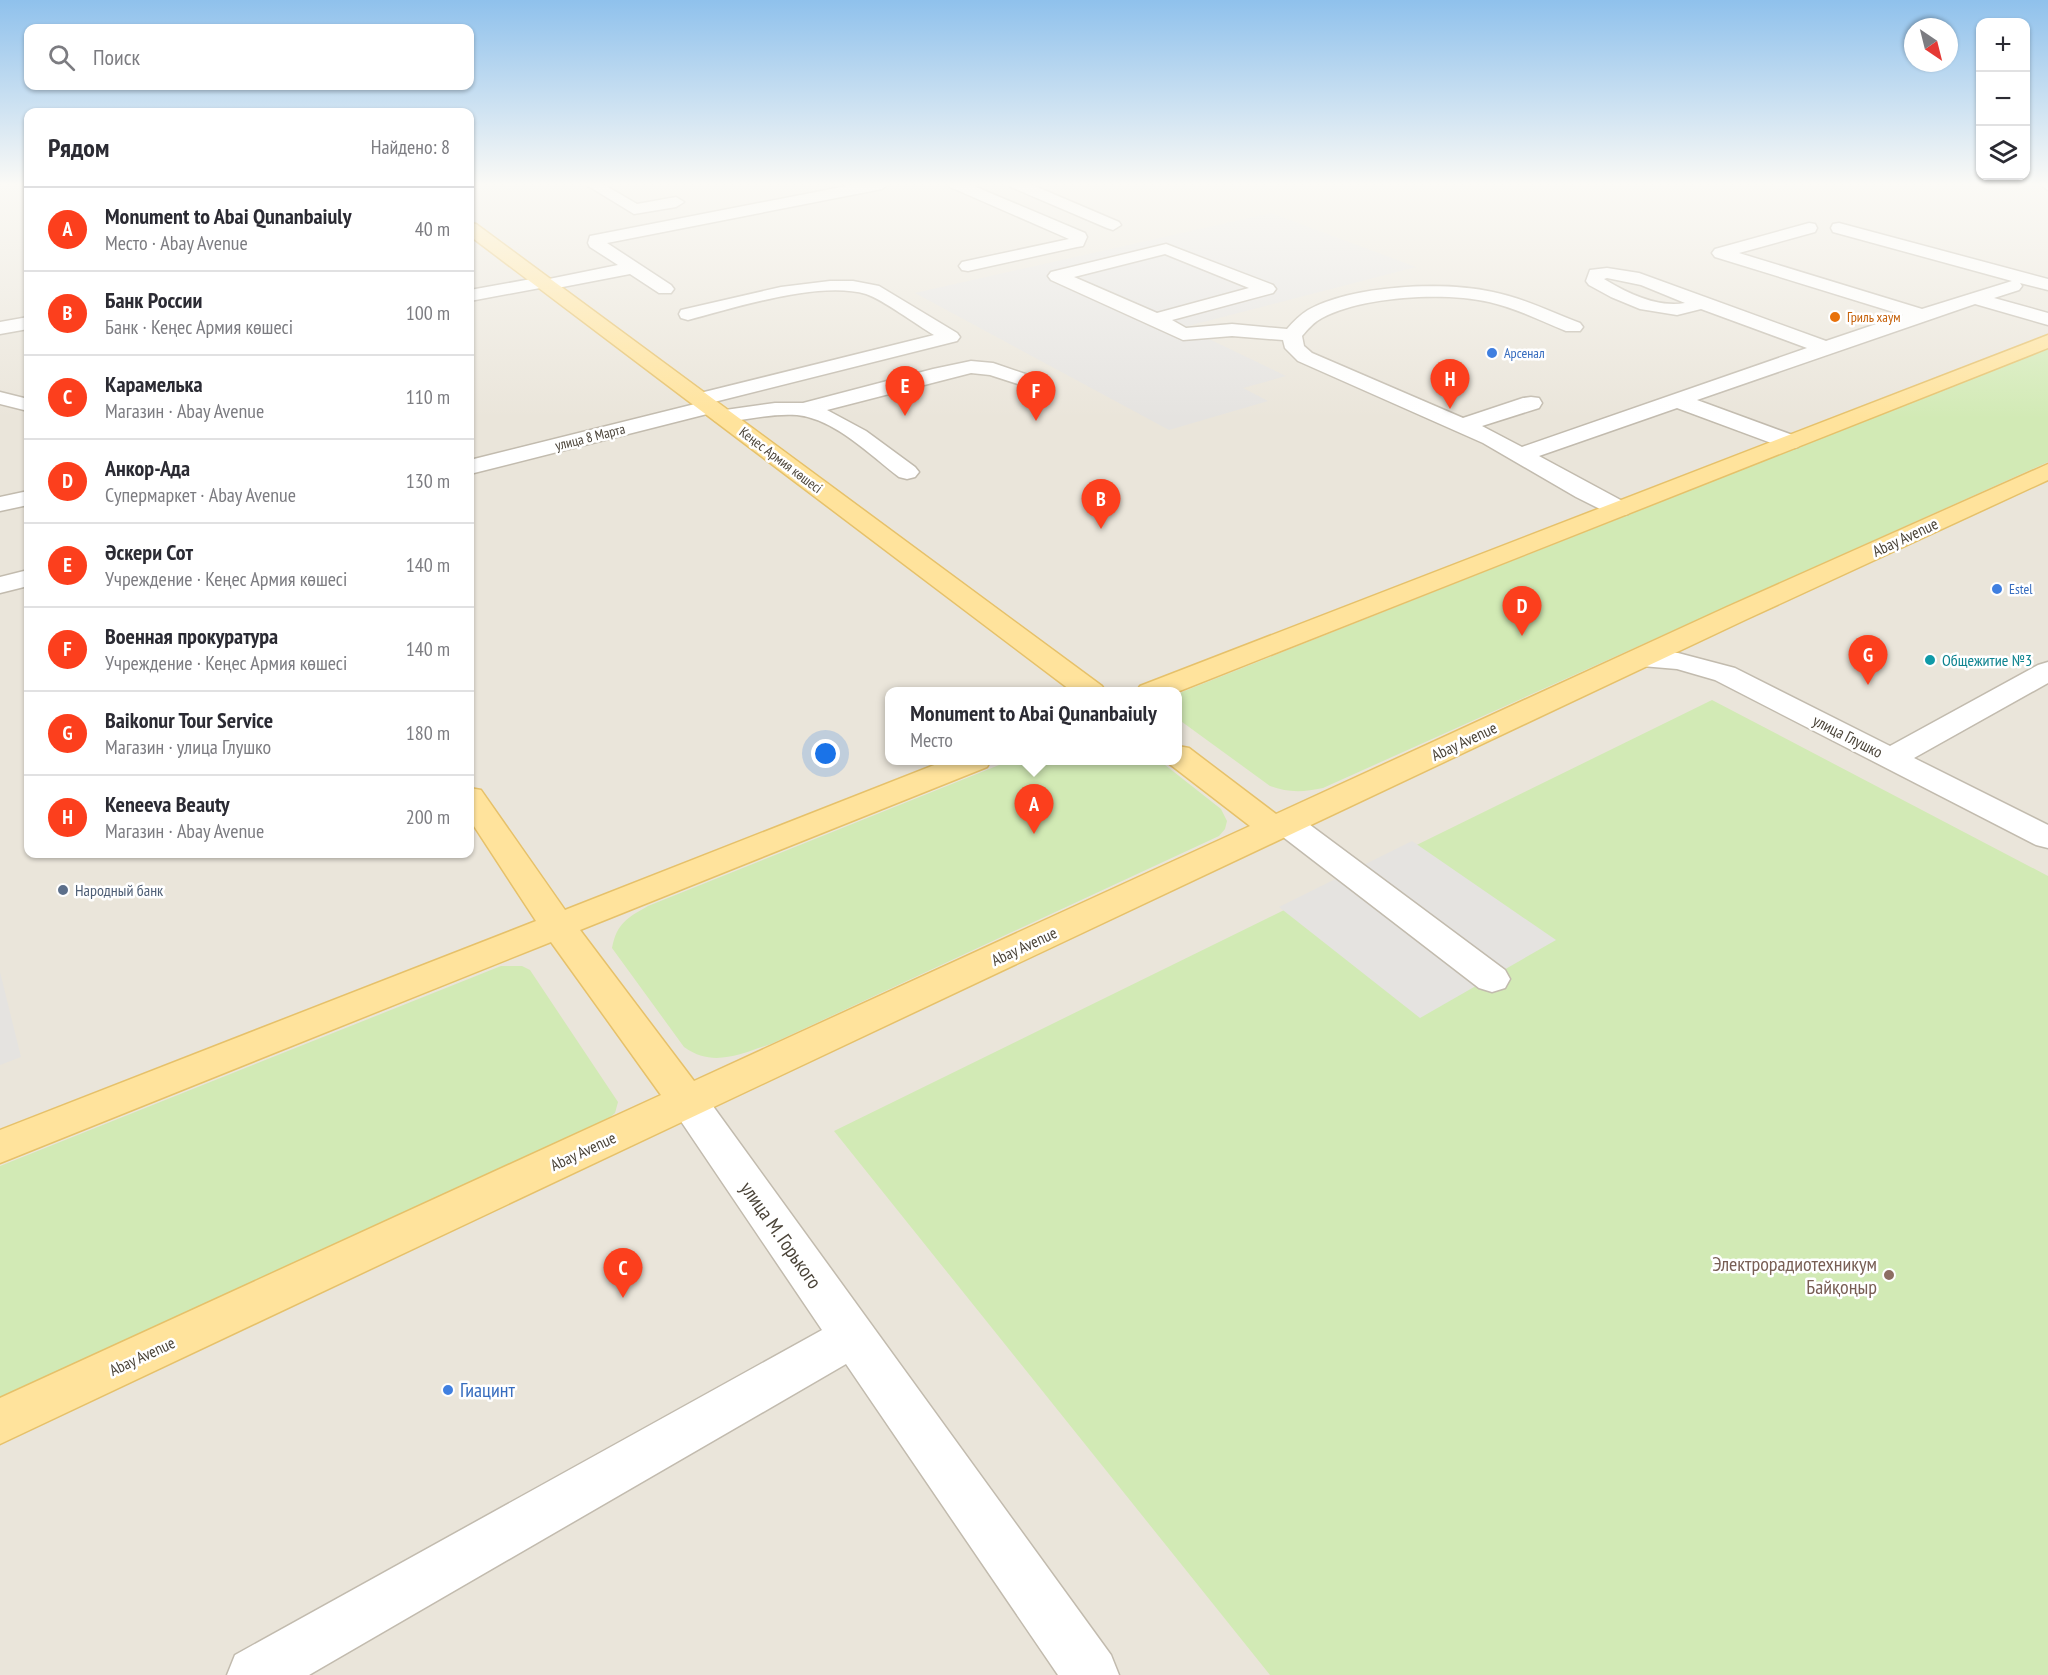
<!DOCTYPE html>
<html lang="ru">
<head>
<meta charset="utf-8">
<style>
  body { margin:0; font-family:"PT Sans Narrow",sans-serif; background:#f7f7f7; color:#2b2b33 }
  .controls { position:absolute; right:18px; top:18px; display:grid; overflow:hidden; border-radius:12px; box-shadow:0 2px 4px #0004 }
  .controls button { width:54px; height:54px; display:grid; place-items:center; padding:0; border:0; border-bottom:2px solid #e1e1e2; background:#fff; color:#2b2b33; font:30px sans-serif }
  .compass { position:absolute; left:1904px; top:18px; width:54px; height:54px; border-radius:50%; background:#fff; box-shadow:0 2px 4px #0004; rotate:145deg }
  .you { position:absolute; left:826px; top:754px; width:21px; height:21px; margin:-15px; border:4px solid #fff; border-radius:50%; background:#1a73e8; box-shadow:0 0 0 9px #1a73e833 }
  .badge { display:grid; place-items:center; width:39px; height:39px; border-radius:50%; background:#fc3f1d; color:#fff; font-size:20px; font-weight:700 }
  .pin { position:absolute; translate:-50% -50px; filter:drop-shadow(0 2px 3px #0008) }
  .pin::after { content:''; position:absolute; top:32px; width:21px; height:18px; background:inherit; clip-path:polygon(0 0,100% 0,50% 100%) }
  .popup { position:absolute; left:885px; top:687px; width:297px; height:78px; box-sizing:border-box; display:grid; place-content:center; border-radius:12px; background:#fff; filter:drop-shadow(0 2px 4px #0005); font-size:20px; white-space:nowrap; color:#7c7c81 }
  .popup b { font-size:22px; color:#2b2b33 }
  .popup::after { content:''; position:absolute; left:50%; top:100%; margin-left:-12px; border:12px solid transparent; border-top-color:#fff }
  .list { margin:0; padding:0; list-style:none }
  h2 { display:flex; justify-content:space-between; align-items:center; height:78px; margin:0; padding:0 24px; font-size:26px }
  h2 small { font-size:20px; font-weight:400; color:#7c7c81 }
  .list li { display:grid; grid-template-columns:39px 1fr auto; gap:18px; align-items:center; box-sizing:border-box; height:84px; padding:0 24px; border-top:2px solid #e1e1e2 }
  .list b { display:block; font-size:22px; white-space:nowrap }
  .list p { margin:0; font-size:20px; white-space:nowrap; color:#7c7c81 }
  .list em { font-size:20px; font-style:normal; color:#7c7c81 }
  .icon { flex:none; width:33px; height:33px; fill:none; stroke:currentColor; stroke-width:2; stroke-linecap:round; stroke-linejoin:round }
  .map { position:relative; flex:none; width:2048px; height:1675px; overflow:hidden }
  .search { position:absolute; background:#fff; box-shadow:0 2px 4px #0004; left:24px; top:24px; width:450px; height:66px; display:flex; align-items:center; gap:15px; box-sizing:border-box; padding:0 21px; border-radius:12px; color:#7c7c81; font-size:22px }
  .panel { position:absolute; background:#fff; box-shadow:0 2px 4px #0004; left:24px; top:108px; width:450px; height:750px; border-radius:12px }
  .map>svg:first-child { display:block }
  .residential { fill:#eae5da; fill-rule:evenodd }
  .green { fill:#d2eab5 }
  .parking { fill:#e5e3e0 }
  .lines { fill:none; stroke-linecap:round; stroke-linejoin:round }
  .minor-casing { stroke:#c2bbae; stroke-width:3 }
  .major-casing { stroke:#e6c16a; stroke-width:3 }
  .minor { fill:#fff; fill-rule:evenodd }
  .major { fill:#ffe39c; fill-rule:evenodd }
  .food-dot { fill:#e8710a; stroke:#fff; stroke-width:2 }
  .shop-dot { fill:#3f7fe0; stroke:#fff; stroke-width:2 }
  .culture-dot { fill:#0f9aa8; stroke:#fff; stroke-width:2 }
  .service-dot { fill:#5c6f8a; stroke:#fff; stroke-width:2 }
  .education-dot { fill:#8d6e63; stroke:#fff; stroke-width:2 }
  .labels { text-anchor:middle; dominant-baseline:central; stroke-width:5; stroke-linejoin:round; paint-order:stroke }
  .far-food-label { font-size:14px; fill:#c56008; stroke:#fff; text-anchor:start }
  .far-shop-label { font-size:14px; fill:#366cbe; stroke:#fff; text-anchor:start }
  .far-street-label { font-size:14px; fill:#4b4439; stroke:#fff }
  .street-label { font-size:16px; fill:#4b4439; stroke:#fff }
  .culture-label { font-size:16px; fill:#0d838f; stroke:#fff; text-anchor:start }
  .service-label { font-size:16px; fill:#4e5e75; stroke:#fff; text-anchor:start }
  .near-street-label { font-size:20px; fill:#4b4439; stroke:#fff }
  .near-education-label { font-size:20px; fill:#785e54; stroke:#fff; text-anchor:end }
  .near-shop-label { font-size:20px; fill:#366cbe; stroke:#fff; text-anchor:start }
</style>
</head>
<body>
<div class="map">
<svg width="2048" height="1675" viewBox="0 0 2048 1675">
  <rect width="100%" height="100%" fill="#f6f3ec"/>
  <!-- residential -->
  <path class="residential" d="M0,184H28V854H470V184H2048V1675H0ZM890,692H1178V760H890Z"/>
  <!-- green -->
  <path class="green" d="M2048,348V462L1323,788C1304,792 1289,793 1270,786L1178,719V695L1182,692Z
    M1712,700L2048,876V1675H1270L834,1131Z
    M1009,761H1160L1221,809L1227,821L1225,829L1219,836L771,1044C740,1054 713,1068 684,1047L612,948C617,923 627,918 648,906Z
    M501,966H522L530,970L618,1102L615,1113L596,1129L0,1401V1166Z"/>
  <!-- parking -->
  <path class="parking" d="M1271,213L1416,267L1184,327L1286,376L1243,388L1268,401L1169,430L915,293Z
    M1412,841L1556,940L1420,1018L1279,907Z
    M0,972L21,1057L0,1065Z"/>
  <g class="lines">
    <!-- minor casing -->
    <g class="minor-casing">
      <path id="minor" d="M585,184H603L637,204L676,197L684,202L676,207L634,214Z
        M857,184H889L882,189L607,243L671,285L674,289L671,293H659L630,274L547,290L540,288L470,301V290L542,277L549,279L618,265L590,247L588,243L590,236Z
        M948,184H969L1085,233L1087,237L1083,246L1077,247L968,271L962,270L959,266L962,262L1069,239L950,187Z
        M1009,184H1030L1119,222L1121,225L1113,230L1107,228L1011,187Z
        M2040,184H2048V190Z
        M1809,223L1815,224L1817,228L1815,232L1739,253L1922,309L2012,281L1833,232L1831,228L1833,224L1839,223L2048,279V290L2020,283L2022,286L2019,290L1994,298L2048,313V325L1975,304L1697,400L1798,437L1801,442L1798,447L1790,449L1782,447L1677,408L1539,456L1628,504L1631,509L1628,514L1619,516L1610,514L1576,497L1483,443L1298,361L1285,348L1283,340L1232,336L1183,340L1051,280L1048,276L1051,272L1166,244L1273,285L1276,289L1273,293L1172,320L1186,328L1232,324L1287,329C1293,322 1300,315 1308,310C1353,285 1443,281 1493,292C1523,298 1551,312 1580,323L1583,327L1580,331H1566C1541,321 1516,308 1489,302C1444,292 1364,296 1322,318C1314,322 1308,329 1302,336L1304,346L1312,353L1463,418L1523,398L1531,397L1539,398L1542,403L1539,408L1482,426L1522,447L1807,348L1701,309L1677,315L1640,309L1611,297L1589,285L1586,281L1590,270L1607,268L1639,273L1826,341L1903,315L1715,257L1712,253L1715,249ZM1165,254L1249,288L1157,313L1074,277ZM1607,278L1641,285L1685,303C1657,308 1627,293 1604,279Z
        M830,281H853L879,286L957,333L960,337L957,341L714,402L721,407L718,411L775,403H803L933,369L971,361L993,363L1031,376L1034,380L1031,384L1024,386L990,375L971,373L827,410L866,431L915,467L919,472L915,477L907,479L899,477C870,455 835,419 797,415C772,413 747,420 723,422L715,421L712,416L715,412L470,474V460L695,404L688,399L692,395L934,335C917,325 882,299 866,294C820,280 734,308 688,320L681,318L679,314L681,310L781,287Z
        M28,317V329L0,334V322Z
        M0,392L28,399V411L0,404Z
        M28,491V505L0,511V497Z
        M28,570V586L0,593V577Z
        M1640,651L1678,653L1735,668L1890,746L2038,665L2048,662V683L1914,758L2048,825V848L2036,845L1715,680L1677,669L1630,665L1626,659L1630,653Z
        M1286,813L1298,816L1505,970L1510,979L1505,988L1492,992L1479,988L1274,830L1270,823L1274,816Z
        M688,1087L702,1091L1111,1655L1119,1675H1058L846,1364L309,1675H227L235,1655L822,1330L668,1102L674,1091Z"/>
    </g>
    <!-- major casing -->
    <g class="major-casing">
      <path id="major" d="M470,223L476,224L1102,686L1106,692H1073L470,236Z
        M2048,335V348L1177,692H1136L1140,686Z
        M2048,464V480L1747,619L0,1444V1398L661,1095L551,942L0,1163V1130L536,921L470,820V788L481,790L565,910L947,760H991L987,767L580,930L694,1081L1250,826L1167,762L1178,760V746L1189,748L1276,814L1727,607Z"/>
    </g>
    <!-- minor -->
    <use href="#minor" class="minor"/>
    <!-- major -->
    <use href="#major" class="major"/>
  </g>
  <!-- sky -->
  <linearGradient id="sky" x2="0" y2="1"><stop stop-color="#8fc1ec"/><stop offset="0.44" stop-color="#fbfaf6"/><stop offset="1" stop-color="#fbfaf6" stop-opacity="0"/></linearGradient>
  <rect width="2048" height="419" fill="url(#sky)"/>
  <!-- markers -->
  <circle class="food-dot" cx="1835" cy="317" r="6"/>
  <g class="shop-dot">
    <circle cx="1492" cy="353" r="6"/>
    <circle cx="1997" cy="589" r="6"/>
    <circle cx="448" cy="1390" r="6"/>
  </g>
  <circle class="culture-dot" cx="1930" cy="660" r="6"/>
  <circle class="service-dot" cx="63" cy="890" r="6"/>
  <circle class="education-dot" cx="1889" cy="1275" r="6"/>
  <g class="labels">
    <!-- far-food labels -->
    <g class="far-food-label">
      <text x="1847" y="317">Гриль хаум</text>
    </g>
    <!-- far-shop labels -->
    <g class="far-shop-label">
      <text x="1504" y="353">Арсенал</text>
      <text x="2009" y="589">Estel</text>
    </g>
    <!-- far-street labels -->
    <g class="far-street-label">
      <text transform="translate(590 437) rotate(-14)">улица 8 Марта</text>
      <text transform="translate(781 460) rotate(37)">Кеңес Армия көшесі</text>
    </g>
    <!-- street labels -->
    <g class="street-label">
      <text transform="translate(1905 537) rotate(-25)">Abay Avenue</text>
      <text transform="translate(1848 736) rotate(27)">улица Глушко</text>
      <text transform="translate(1464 741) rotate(-25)">Abay Avenue</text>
      <text transform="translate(1024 946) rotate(-25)">Abay Avenue</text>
      <text transform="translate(583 1151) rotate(-25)">Abay Avenue</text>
      <text transform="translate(142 1356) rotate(-25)">Abay Avenue</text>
    </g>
    <!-- culture labels -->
    <g class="culture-label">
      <text x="1942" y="660">Общежитие №3</text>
    </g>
    <!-- service labels -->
    <g class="service-label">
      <text x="75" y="890">Народный банк</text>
    </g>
    <!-- near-street labels -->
    <g class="near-street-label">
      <text transform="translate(781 1235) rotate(55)">улица М. Горького</text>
    </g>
    <!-- near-education labels -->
    <g class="near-education-label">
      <text x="1877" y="1264">Электрорадиотехникум<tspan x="1877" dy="23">Байқоңыр</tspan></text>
    </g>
    <!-- near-shop labels -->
    <g class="near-shop-label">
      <text x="460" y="1390">Гиацинт</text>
    </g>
  </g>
</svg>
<div class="controls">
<button>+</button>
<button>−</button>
<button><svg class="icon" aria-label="layers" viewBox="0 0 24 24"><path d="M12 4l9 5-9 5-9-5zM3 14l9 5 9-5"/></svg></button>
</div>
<svg class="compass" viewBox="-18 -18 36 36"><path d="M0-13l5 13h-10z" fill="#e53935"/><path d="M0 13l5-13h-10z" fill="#7c7c81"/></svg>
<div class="you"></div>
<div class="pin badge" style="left:1034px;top:834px">A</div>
<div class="popup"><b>Monument to Abai Qunanbaiuly</b>Место</div>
<div class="pin badge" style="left:1101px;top:529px">B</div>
<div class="pin badge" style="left:623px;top:1298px">C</div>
<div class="pin badge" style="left:1522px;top:636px">D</div>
<div class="pin badge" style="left:905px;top:416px">E</div>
<div class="pin badge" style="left:1036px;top:421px">F</div>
<div class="pin badge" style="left:1868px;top:685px">G</div>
<div class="pin badge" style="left:1450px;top:409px">H</div>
<div class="search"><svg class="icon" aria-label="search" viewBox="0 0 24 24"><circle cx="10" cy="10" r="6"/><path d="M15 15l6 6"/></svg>Поиск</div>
<section class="panel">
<h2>Рядом<small>Найдено: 8</small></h2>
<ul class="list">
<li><span class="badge">A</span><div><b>Monument to Abai Qunanbaiuly</b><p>Место · Abay Avenue</p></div><em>40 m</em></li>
<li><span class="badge">B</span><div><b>Банк России</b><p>Банк · Кеңес Армия көшесі</p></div><em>100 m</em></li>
<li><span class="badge">C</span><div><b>Карамелька</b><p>Магазин · Abay Avenue</p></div><em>110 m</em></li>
<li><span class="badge">D</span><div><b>Анкор-Ада</b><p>Супермаркет · Abay Avenue</p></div><em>130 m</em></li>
<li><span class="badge">E</span><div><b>Әскери Сот</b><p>Учреждение · Кеңес Армия көшесі</p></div><em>140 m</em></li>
<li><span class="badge">F</span><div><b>Военная прокуратура</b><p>Учреждение · Кеңес Армия көшесі</p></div><em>140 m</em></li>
<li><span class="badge">G</span><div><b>Baikonur Tour Service</b><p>Магазин · улица Глушко</p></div><em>180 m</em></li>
<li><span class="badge">H</span><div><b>Keneeva Beauty</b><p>Магазин · Abay Avenue</p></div><em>200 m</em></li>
</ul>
</section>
</div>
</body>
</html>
